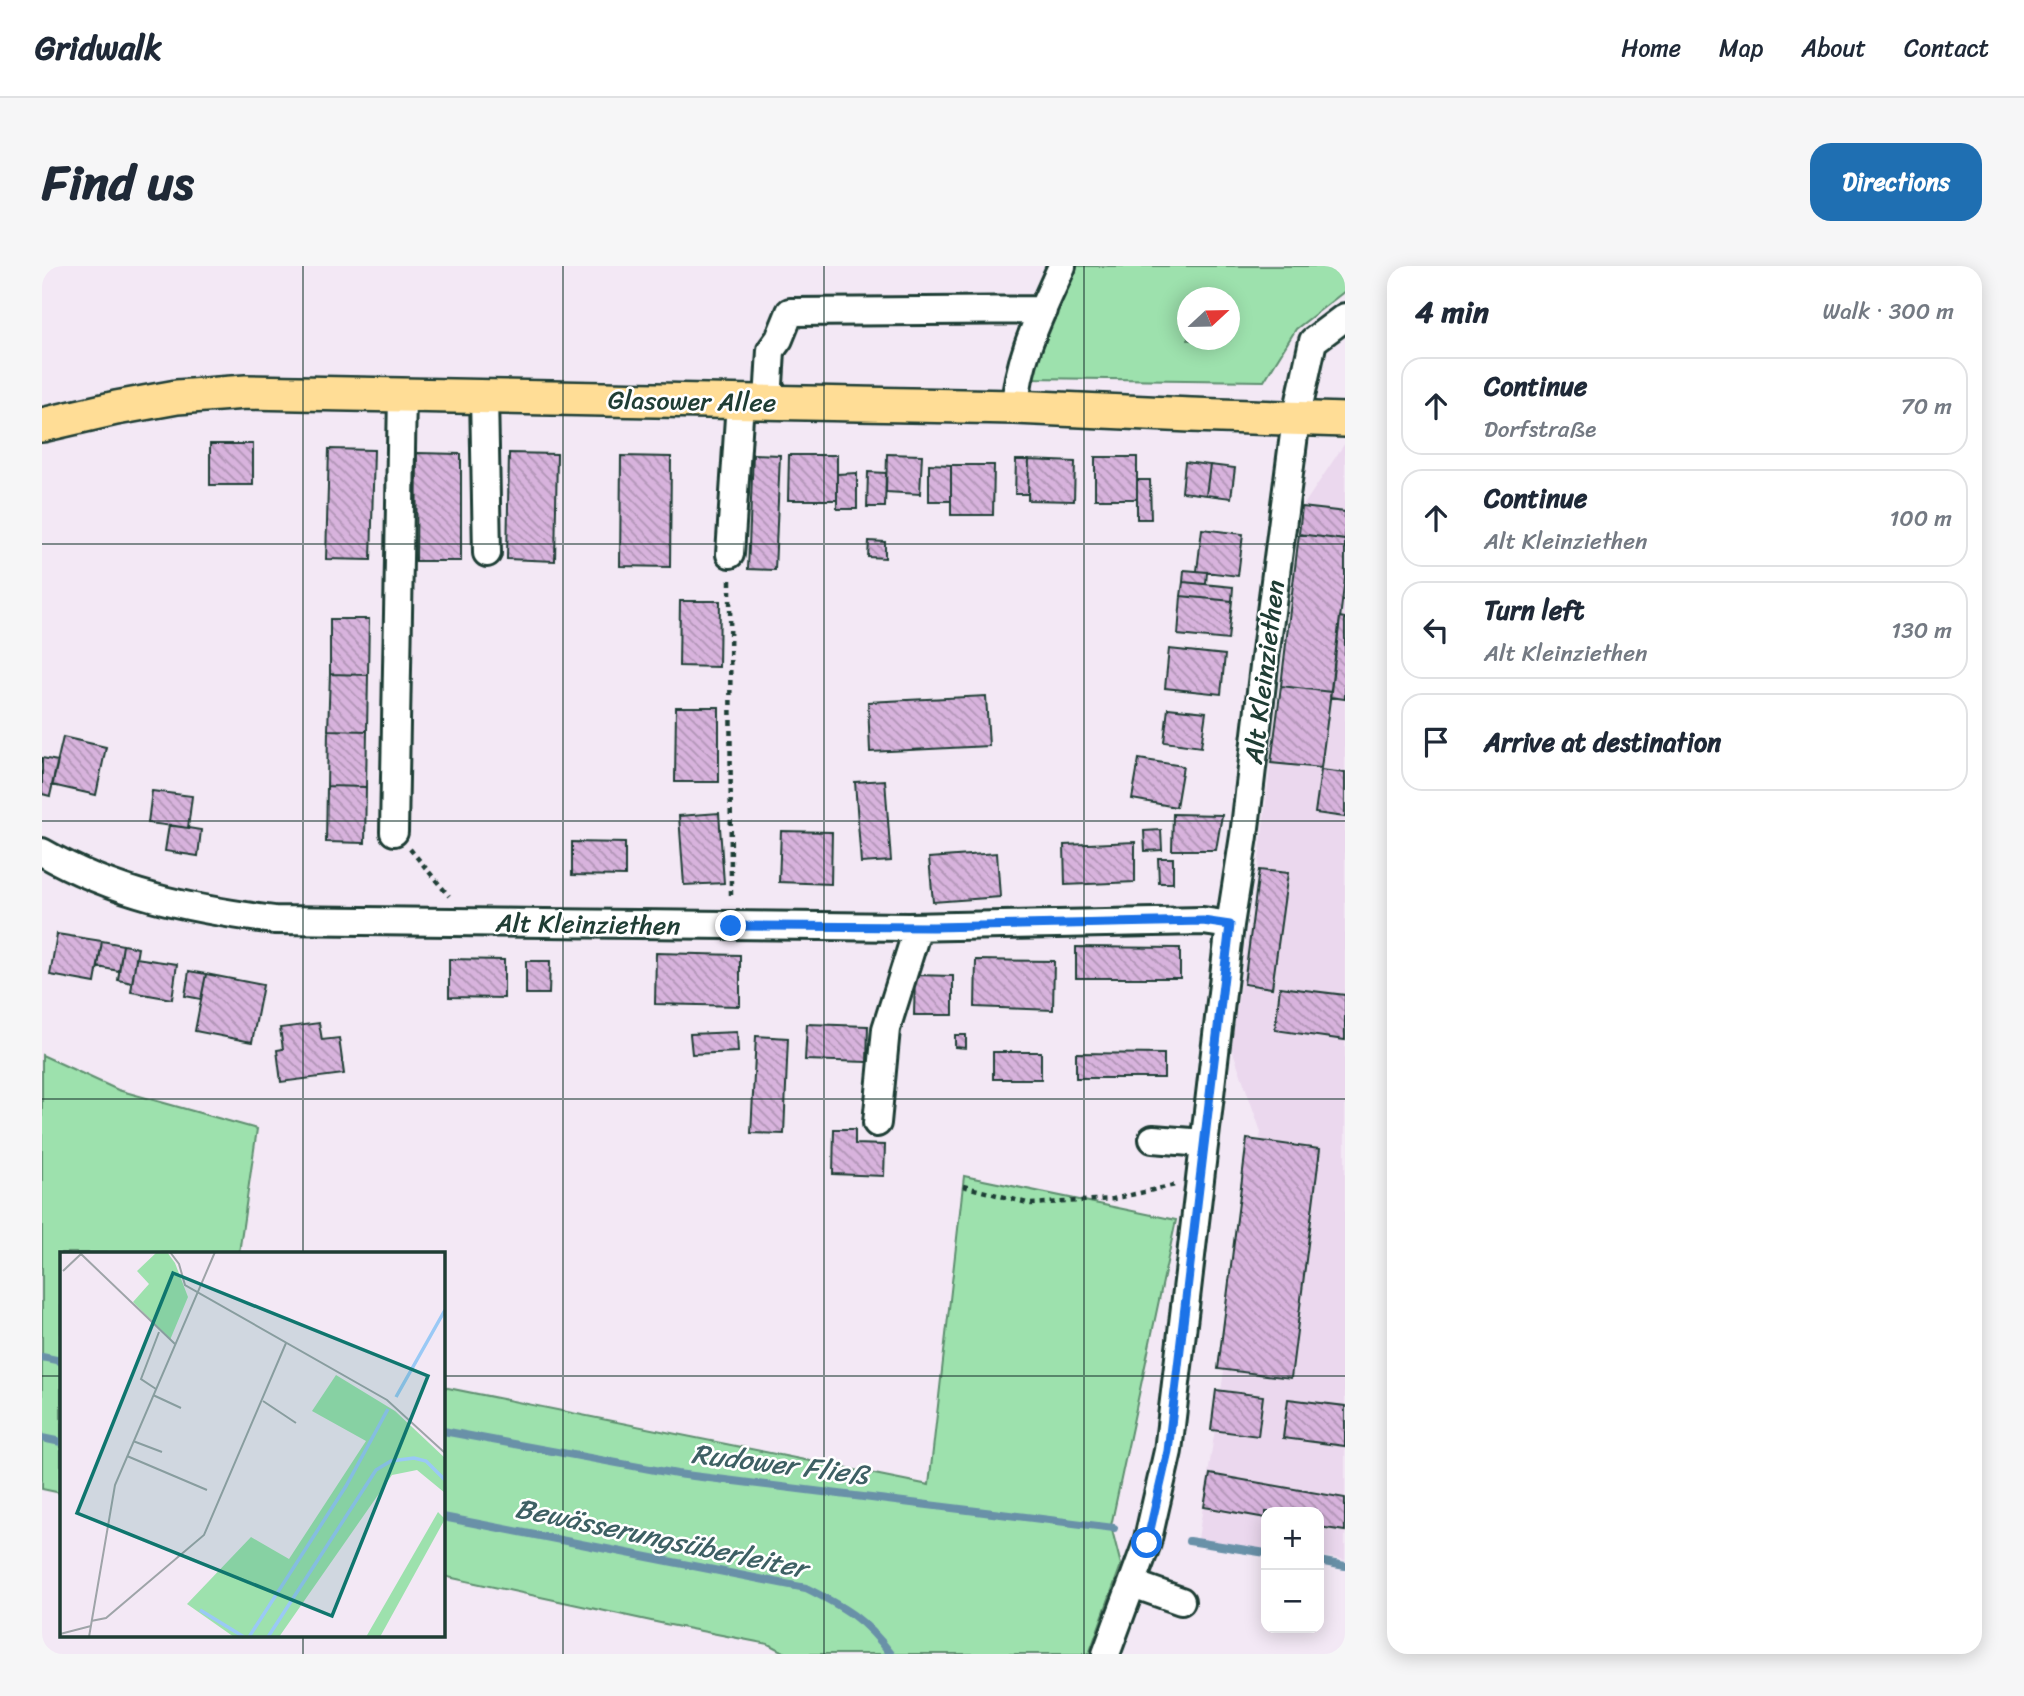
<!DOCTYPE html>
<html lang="en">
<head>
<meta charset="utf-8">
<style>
  body { margin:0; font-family:Sriracha,sans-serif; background:#f6f6f7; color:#1f2937 }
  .controls { position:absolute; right:21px; bottom:21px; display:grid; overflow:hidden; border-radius:14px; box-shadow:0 4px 18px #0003 }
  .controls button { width:63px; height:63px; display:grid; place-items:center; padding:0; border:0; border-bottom:2px solid #e0e1e3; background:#fff; color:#1f2937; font:35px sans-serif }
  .compass { position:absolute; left:1135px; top:21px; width:63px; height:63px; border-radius:50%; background:#fff; box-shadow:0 4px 18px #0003; rotate:68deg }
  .stop { position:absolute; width:21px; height:21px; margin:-16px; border:5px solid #1a73e8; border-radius:50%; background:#fff }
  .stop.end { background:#1a73e8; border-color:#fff; box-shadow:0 2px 7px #0008 }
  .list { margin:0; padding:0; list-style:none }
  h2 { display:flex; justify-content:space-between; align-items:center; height:91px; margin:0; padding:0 28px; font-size:30px }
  h2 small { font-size:23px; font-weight:400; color:#747a83 }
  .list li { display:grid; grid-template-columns:46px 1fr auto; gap:21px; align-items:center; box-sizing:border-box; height:98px; margin:0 14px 14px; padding:0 14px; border:2px solid #e0e1e3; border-radius:21px }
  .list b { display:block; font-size:26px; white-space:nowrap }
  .list p { margin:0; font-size:23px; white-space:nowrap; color:#747a83 }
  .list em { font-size:23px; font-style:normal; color:#747a83 }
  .icon { flex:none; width:38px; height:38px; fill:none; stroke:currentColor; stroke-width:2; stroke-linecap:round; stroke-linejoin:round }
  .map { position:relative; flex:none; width:1303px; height:1388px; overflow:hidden; border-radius:21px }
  header { display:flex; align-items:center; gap:42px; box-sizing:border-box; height:98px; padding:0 35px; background:#fff; border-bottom:2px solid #e0e1e3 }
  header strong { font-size:33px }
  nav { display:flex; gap:38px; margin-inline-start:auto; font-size:24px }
  .intro { display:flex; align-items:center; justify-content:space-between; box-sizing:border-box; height:168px; padding:0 42px }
  h1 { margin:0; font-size:49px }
  .button { padding:18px 32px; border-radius:21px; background:#1f6fb2; color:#fff; font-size:24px; font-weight:700 }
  main { display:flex; gap:42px; padding:0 42px }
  aside { flex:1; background:#fff; border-radius:21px; box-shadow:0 4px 18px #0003 }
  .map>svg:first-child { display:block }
  .built { fill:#ebd8ee }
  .grass { fill:#9de1ad; stroke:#5e8f70; stroke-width:2; fill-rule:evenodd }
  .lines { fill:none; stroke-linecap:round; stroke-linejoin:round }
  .stream { stroke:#6991a8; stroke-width:8 }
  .building { fill:url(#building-back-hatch); stroke:#1f3d34; stroke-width:2 }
  .minor-casing { stroke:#1f3d34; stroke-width:32 }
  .major-casing { stroke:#1f3d34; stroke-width:38 }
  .path { stroke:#1f3d34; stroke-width:4.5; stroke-dasharray:5 5; stroke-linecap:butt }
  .minor { stroke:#fff; stroke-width:26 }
  .major { stroke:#ffdd96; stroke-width:33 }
  .route { stroke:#1a73e8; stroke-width:9 }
  .grid { fill:none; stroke:#1f3d34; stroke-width:2; stroke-opacity:0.55 }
  .labels { text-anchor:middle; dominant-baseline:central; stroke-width:5; stroke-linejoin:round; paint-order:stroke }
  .street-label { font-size:26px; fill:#1f3d34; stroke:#fff }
  .water-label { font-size:28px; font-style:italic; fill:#3e6064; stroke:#fff }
  .inset-river { fill:none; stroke:#9ac9f5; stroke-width:3.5 }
  .inset-road { fill:none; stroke:#9ea4a8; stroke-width:2 }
  .view { fill:#0f766e; fill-opacity:0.15; stroke:#0f766e; stroke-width:3.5 }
  .inset-edge { fill:none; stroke:#1f3d34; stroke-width:3.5 }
</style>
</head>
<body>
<header>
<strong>Gridwalk</strong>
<nav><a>Home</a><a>Map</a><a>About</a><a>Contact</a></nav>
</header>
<div class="intro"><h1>Find us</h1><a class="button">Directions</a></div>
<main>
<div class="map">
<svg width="1303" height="1388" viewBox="0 0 1303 1388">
  <defs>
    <pattern id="building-back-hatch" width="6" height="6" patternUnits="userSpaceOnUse" patternTransform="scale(1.75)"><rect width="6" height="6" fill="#d8b3dd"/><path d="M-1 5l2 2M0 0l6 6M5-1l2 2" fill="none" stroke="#af93b4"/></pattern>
  </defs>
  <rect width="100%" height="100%" fill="#f3e8f5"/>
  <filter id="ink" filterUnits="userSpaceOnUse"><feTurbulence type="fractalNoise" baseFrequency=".0143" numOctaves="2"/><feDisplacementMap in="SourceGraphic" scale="14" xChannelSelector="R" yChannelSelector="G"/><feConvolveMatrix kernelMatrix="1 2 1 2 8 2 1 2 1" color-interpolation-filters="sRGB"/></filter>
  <g filter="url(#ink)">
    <!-- built -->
    <path class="built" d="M1303,177V1294L1277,1290V1246H1224V1283L1156,1273L1219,866L1189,780L1216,602L1259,243Z"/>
    <!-- grass -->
    <path class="grass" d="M1034,0H1303V25L1254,63L1222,115L987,112ZM1146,32H1188V74H1146Z
      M0,789L76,824L215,863L197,987H19V1227L0,1223Z
      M922,910L1134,954L1069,1260L1079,1299L1047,1388H745L726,1378L623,1358L401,1310V1121L887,1219Z"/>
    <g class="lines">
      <!-- stream -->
      <path class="stream" d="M0,1091L19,1095
        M401,1165L635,1208L1072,1262
        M0,1172L19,1176
        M401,1251L764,1322C802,1341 823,1353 849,1388
        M1147,1275L1224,1287
        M1277,1295L1303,1300"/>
    </g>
    <!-- building -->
    <path class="building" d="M168,178H211V219H168Z
      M287,183L332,184L329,294L284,293Z
      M375,187L419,188V295H374Z
      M467,187L515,188L513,295L465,293Z
      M711,188L738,189L733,304L706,303Z
      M845,188L880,189L878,228L844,226Z
      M747,189H795V234H746Z
      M579,190L629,191L628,301L578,300Z
      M1053,191H1095V233H1053Z
      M974,194H987L986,228H973Z
      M987,194L1033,196L1032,235L986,234Z
      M1143,196L1168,199L1164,229L1140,226Z
      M887,198L909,199V235H887Z
      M909,199H952L951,249H909Z
      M1168,199L1193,202L1189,232L1164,229Z
      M826,206L844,207L843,241H825Z
      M815,207V243H795V208Z
      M1095,214H1108L1109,253H1095Z
      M1260,241L1303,246V274L1257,268Z
      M1160,263L1201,268L1196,310L1155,305Z
      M1257,268L1303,274V312L1289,426L1239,420Z
      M827,275L843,276V292L826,291Z
      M1142,304L1165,306L1164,318L1141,316Z
      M1141,316L1191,321L1190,335L1139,330Z
      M1139,330L1190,335L1186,374L1136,369Z
      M638,335H678L677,401L637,400Z
      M1298,351L1303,352V433L1288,431Z
      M288,353H327L326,409L288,408Z
      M1127,383L1183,389L1179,428L1123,422Z
      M288,408L326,409L325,465L286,464Z
      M1239,420L1289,426L1279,502L1229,497Z
      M944,430L947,480L828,486L826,436Z
      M634,441H677V516H633Z
      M1126,442L1164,446L1159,481L1122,476Z
      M286,464L325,465L324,521L285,520Z
      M21,471L64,481L54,529L10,519Z
      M0,492L16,495L8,530L0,528Z
      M1097,493L1141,500L1134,541L1090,533Z
      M1279,504L1303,507V551L1273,547Z
      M843,514L849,595L819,597L813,516Z
      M285,520L324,521L323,577L284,576Z
      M110,525L150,530L146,562L106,557Z
      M677,547L682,617L642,619L637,550Z
      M1131,548L1180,549L1174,584H1130Z
      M127,559L159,564L156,590L123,585Z
      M1119,564L1120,584L1103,585L1102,565Z
      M739,565L790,566L789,618L737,616Z
      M530,576L583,577V610L530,609Z
      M1093,576V616L1023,619L1022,579Z
      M955,587L958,631L891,636L887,592Z
      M1116,592H1131V617H1117Z
      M1217,604L1246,607L1230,722L1202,718Z
      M15,668L60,675L53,717L8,709Z
      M60,675L81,679L77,705L56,701Z
      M81,679L96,682L90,717L76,714Z
      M1034,681L1138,682V712H1034Z
      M614,687L698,689V740L613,738Z
      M94,692L135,698L130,733L89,726Z
      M407,693L462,694V732L407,731Z
      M934,694L1012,695L1011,744L933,741Z
      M484,695H508L507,728H484Z
      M147,705L164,708L159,733L143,730Z
      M164,708L221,719L210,776L153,765Z
      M873,709L911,710V749H872Z
      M1238,721L1303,729V774L1233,764Z
      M277,757L280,774L297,772L302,808L239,816L235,784L241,783L238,762Z
      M765,758L826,760L825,796L763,794Z
      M695,766L696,786L650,788L648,768Z
      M913,769H924V782L913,781Z
      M714,770L746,772L742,868L709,867Z
      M951,786H999V813H951Z
      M1034,787L1122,788V812H1034Z
      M792,863H813V878L843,879L842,910L791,908Z
      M1205,873L1278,883L1249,1112L1176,1103Z
      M1174,1124L1221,1130L1216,1170L1169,1164Z
      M1246,1133L1303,1140V1180L1241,1172Z
      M1168,1208L1303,1232V1265L1277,1261V1246H1224V1252L1162,1241Z"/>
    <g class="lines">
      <!-- minor casing -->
      <g class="minor-casing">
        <path id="minor" d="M442,130L445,287
          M726,136L729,84L737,73L748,46L1001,44
          M973,141C976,90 1000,46 1020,0
          M688,288L698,136
          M352,566L360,129
          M0,586C73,628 148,643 232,654L866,661L1161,655L1188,659
          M835,857L844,763L876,661
          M1111,873L1162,877
          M1091,1318L1139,1335
          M1064,1388L1105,1277L1126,1185L1188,659L1202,570L1222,400L1254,153L1271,75L1303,51"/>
      </g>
      <!-- major casing -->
      <g class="major-casing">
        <path id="major" d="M0,159L74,142L135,131L204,126L973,141L1149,149L1303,154"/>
      </g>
      <!-- path -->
      <path class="path" d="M688,314L689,634
        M368,583L407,630
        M921,920L989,938L1071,933L1133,919"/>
      <!-- minor -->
      <use href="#minor" class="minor"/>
      <!-- major -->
      <use href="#major" class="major"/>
    </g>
  </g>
  <g class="lines" filter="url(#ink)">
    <!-- route -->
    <path class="route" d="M689,660L891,661L1161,655L1188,659L1126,1185L1105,1277"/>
  </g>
  <!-- grid -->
  <path class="grid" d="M261,0V987M521,0V1388M782,0V1388M1042,0V1388M0,278H1303M0,555H1303M0,833H1303M0,1110H19M401,1110H1303M261,1369V1388"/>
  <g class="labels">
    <!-- street labels -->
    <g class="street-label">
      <text transform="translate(650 135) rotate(1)">Glasower Allee</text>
      <text transform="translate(1222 406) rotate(-83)">Alt Kleinziethen</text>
      <text transform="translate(546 658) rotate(1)">Alt Kleinziethen</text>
    </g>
    <!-- water labels -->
    <g class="water-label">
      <text transform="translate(738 1198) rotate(7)">Rudower Fließ</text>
      <text transform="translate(619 1272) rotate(12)">Bewässerungsüberleiter</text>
    </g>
  </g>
  <!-- overview -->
  <g transform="translate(18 986)">
    <rect width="385" height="385" fill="#f3e8f5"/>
    <path d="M97,0H107L115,11L128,45L110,88L73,50L89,32L77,19ZM276,123L335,159L385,206V241L357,218L332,223L219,385H174L127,352L191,285L229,307L306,189L252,159ZM378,260L385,267L320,385H306Z" fill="#9de1ad"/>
    <path class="inset-river" d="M336,145L385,58M140,358L184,385M189,385L286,234L328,157M208,385L316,218L331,209L354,206L366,209L385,228"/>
    <path class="inset-road" d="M110,0L119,12L125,33L327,148L385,201M3,19L21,2L115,92M96,137L81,127L99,80M93,143L121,156M203,149L236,171M73,189L102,200M67,204L147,238M31,369L46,366L144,283L226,91M0,382L31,374M29,385L55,233L155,0"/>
    <path class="view" d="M113,21L368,124L272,364L17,261Z"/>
    <rect width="385" height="385" class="inset-edge"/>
  </g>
</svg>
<div class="controls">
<button>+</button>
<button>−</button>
</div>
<svg class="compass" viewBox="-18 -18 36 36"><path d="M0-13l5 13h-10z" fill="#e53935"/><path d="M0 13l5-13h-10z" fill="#747a83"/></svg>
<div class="stop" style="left:1105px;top:1277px"></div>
<div class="stop end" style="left:689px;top:660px"></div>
</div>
<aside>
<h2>4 min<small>Walk · 300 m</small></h2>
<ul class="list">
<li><svg class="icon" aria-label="ahead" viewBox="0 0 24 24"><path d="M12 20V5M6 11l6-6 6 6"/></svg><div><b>Continue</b><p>Dorfstraße</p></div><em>70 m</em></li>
<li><svg class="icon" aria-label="ahead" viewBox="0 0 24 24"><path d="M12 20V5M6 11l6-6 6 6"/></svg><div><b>Continue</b><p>Alt Kleinziethen</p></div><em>100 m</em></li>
<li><svg class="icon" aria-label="left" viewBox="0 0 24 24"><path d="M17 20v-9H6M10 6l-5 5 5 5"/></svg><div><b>Turn left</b><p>Alt Kleinziethen</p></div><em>130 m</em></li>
<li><svg class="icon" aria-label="arrive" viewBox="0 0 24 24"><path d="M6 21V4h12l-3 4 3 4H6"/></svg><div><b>Arrive at destination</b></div></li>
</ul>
</aside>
</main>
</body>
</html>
